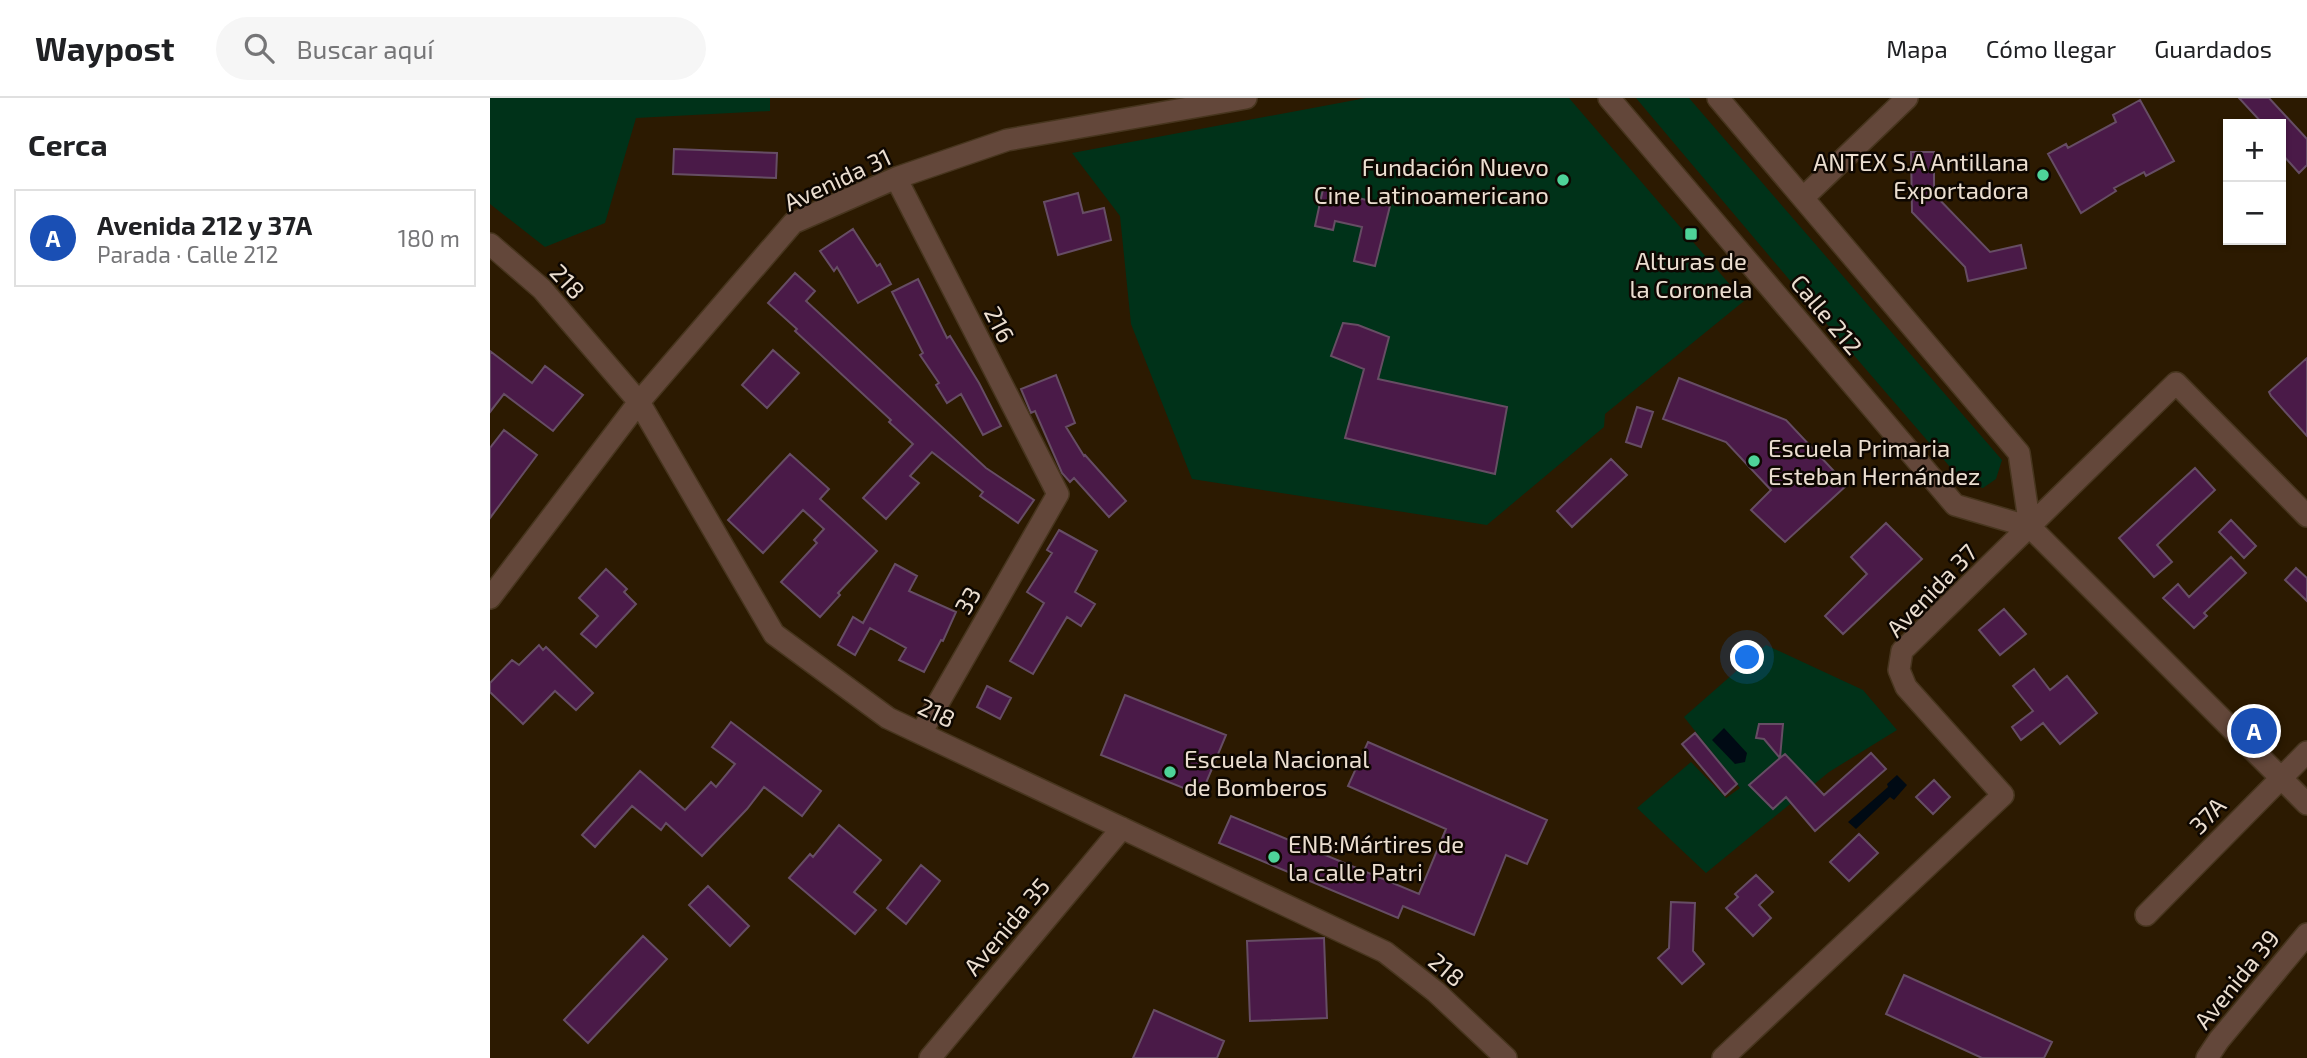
<!DOCTYPE html>
<html lang="es">
<head>
<meta charset="utf-8">
<style>
  body { margin:0; font-family:"Exo 2",sans-serif; background:#f6f6f6; color:#202124 }
  .controls { position:absolute; right:21px; top:21px; display:grid; overflow:hidden; border-radius:0px; box-shadow:0 2px 5px #0004 }
  .controls button { width:63px; height:63px; display:grid; place-items:center; padding:0; border:0; border-bottom:2px solid #e0e0e0; background:#fff; color:#202124; font:35px sans-serif }
  .you { position:absolute; left:1258px; top:560px; width:24px; height:24px; margin:-18px; border:5px solid #fff; border-radius:50%; background:#1a73e8; box-shadow:0 0 0 10px #1a73e833 }
  .badge { display:grid; place-items:center; width:46px; height:46px; border-radius:50%; background:#111827; color:#fff; font-size:23px; font-weight:700 }
  .pin { position:absolute; translate:-50% -50%; border:4px solid #fff; box-shadow:0 2px 7px #0006 }
  .list { margin:0; padding:0; list-style:none }
  h2 { display:flex; justify-content:space-between; align-items:center; height:91px; margin:0; padding:0 28px; font-size:30px }
  h2 small { font-size:23px; font-weight:400; color:#757577 }
  .list li { display:grid; grid-template-columns:46px 1fr auto; gap:21px; align-items:center; box-sizing:border-box; height:98px; margin:0 14px 14px; padding:0 14px; border:2px solid #e0e0e0; border-radius:0px }
  .list b { display:block; font-size:26px; white-space:nowrap }
  .list p { margin:0; font-size:23px; white-space:nowrap; color:#757577 }
  .list em { font-size:23px; font-style:normal; color:#757577 }
  .icon { flex:none; width:38px; height:38px; fill:none; stroke:currentColor; stroke-width:2; stroke-linecap:round; stroke-linejoin:round }
  .map { position:relative; flex:none; width:1817px; height:960px; overflow:hidden }
  header { display:flex; align-items:center; gap:42px; box-sizing:border-box; height:98px; padding:0 35px; background:#fff; border-bottom:2px solid #e0e0e0 }
  header strong { font-size:33px }
  nav { display:flex; gap:38px; margin-inline-start:auto; font-size:24px }
  .search { width:490px; height:63px; background:#f6f6f6; display:flex; align-items:center; gap:18px; box-sizing:border-box; padding:0 24px; border-radius:38px; color:#757577; font-size:26px }
  main { display:flex }
  aside { flex:1; background:#fff }
  .map>svg:first-child { display:block }
  .green { fill:#003219 }
  .water { fill:#000a14 }
  .building { fill:#4a1a48; stroke:#664d64; stroke-width:2 }
  .lines { fill:none; stroke-linecap:round; stroke-linejoin:round }
  .minor-casing { stroke:#47351e; stroke-width:24 }
  .minor { stroke:#63473a; stroke-width:21 }
  .poi-dot { fill:#4ed399; stroke:#0e0701; stroke-width:2.5 }
  .labels { text-anchor:middle; dominant-baseline:central; stroke-width:5; stroke-linejoin:round; paint-order:stroke }
  .poi-label { font-size:24px; fill:#ebded0; stroke:#0e0701; text-anchor:start }
  .street-label { font-size:24px; fill:#ebded0; stroke:#0e0701 }
</style>
</head>
<body>
<header>
<strong>Waypost</strong>
<div class="search"><svg class="icon" aria-label="search" viewBox="0 0 24 24"><circle cx="10" cy="10" r="6"/><path d="M15 15l6 6"/></svg>Buscar aquí</div>
<nav><a>Mapa</a><a>Cómo llegar</a><a>Guardados</a></nav>
</header>
<main>
<aside>
<h2>Cerca<small></small></h2>
<ul class="list">
<li><span class="badge" style="background:#1a4fb4">A</span><div><b>Avenida 212 y 37A</b><p>Parada · Calle 212</p></div><em>180 m</em></li>
</ul>
</aside>
<div class="map">
<svg width="1817" height="960" viewBox="0 0 1817 960">
  <rect width="100%" height="100%" fill="#2c1a01"/>
  <!-- green -->
  <path class="green" d="M0,0H280V13L146,20L115,125L55,149L0,106Z
    M876,0H1079L1254,203L1115,316L1114,329L997,427L702,381L641,226L630,118L582,55Z
    M1146,0H1199L1512,362L1506,381L1493,390L1473,384L1324,211Z
    M1276,547L1373,592L1407,632L1339,674L1216,775L1147,710L1201,664L1236,700L1250,690L1194,619Z"/>
  <!-- water -->
  <path class="water" d="M1234,630L1257,655L1255,664L1245,666L1222,642Z
    M1407,677L1417,687L1404,702L1400,699L1366,731L1358,724L1398,689L1397,686Z"/>
  <!-- building -->
  <path class="building" d="M1749,0H1779L1817,41V67L1809,75L1791,55V26H1773Z
    M1650,2L1684,63L1656,78L1654,74L1624,90L1626,93L1591,115L1558,56L1576,46L1578,50L1626,24L1623,17Z
    M184,51L287,55L286,80L183,76Z
    M1421,54H1444V96L1500,154L1531,147L1536,170L1478,183L1475,169L1422,114Z
    M833,91L900,108L885,168L864,163L872,129L845,123L843,132L825,128Z
    M588,95L593,115L614,110L621,142L568,157L554,104Z
    M363,131L387,168L390,166L401,186L368,205L347,169L344,173L330,153Z
    M305,175L325,193L316,203L496,370L544,402L528,425L490,398L493,394L442,354L420,378L429,385L396,421L373,400L423,346L399,324L401,322L305,233L307,231L278,205Z
    M428,181L457,240L460,238L489,285L511,328L493,337L471,296L457,305L446,287L449,285L430,257L433,255L402,194Z
    M853,225L868,227L899,239L888,281L1017,309L1005,376L855,340L874,271L841,258Z
    M283,252L309,275L277,310L252,287Z
    M0,253L42,285L55,268L93,297L63,333L14,296L0,314Z
    M1817,260V338L1781,298L1779,294Z
    M566,277L585,325L576,329L594,358L595,357L636,403L619,419L584,380L580,384L572,375L545,313L541,315L531,291Z
    M1189,280L1296,322L1357,387L1295,444L1261,412L1281,392L1236,344L1173,321Z
    M1147,309L1163,314L1151,349L1136,344Z
    M14,332L47,357L0,420V350Z
    M300,356L339,391L330,401L387,453L348,495L350,497L330,519L291,484L327,445L324,442L334,431L313,412L273,455L238,422Z
    M1121,361L1137,377L1082,429L1067,413Z
    M1705,370L1725,392L1667,447L1682,464L1664,479L1629,440Z
    M1741,422L1766,448L1754,460L1729,434Z
    M1396,425L1432,461L1353,536L1335,518L1377,476L1361,459Z
    M569,432L607,453L585,494L605,506L591,528L577,519L543,576L520,563L554,505L537,494L562,455L557,452Z
    M1741,459L1756,475L1714,515L1717,518L1704,530L1673,500L1688,486L1699,499Z
    M405,466L427,478L419,493L466,514L453,543L451,542L434,574L409,562L416,550L380,530L365,557L348,547L363,519L373,525Z
    M1806,470L1817,480V503L1795,482Z
    M116,471L137,491L134,494L146,506L106,549L91,536L108,518L89,500Z
    M1514,511L1536,536L1510,557L1489,532Z
    M49,547L53,552L56,549L103,595L86,612L65,593L33,626L0,594V585L22,562L29,567Z
    M1544,571L1560,592L1577,578L1607,615L1570,646L1553,625L1531,642L1522,629L1543,613L1523,588Z
    M497,588L521,600L510,621L487,609Z
    M635,597L736,637L711,697L611,657Z
    M241,624L331,693L312,718L274,689L257,711L212,758L176,725L171,732L142,708L105,749L92,737L150,673L195,712L221,684L226,689L245,666L222,649Z
    M1269,626H1293L1290,660L1295,656L1334,697L1381,655L1396,671L1325,733L1296,699L1283,711L1259,687L1290,660L1274,641L1266,640Z
    M1205,635L1247,686L1235,697L1192,646Z
    M878,644L1057,722L1037,766L1016,757L984,837L913,808L908,820L729,745L741,718L929,796L956,731L858,688Z
    M1444,682L1460,699L1443,716L1426,699Z
    M349,727L391,762L364,794L386,812L365,836L299,780L320,756L323,759Z
    M1369,736L1388,755L1359,783L1340,764Z
    M431,767L450,783L416,826L397,810Z
    M1266,777L1283,794L1269,807L1281,820L1263,838L1236,810L1248,799L1245,796Z
    M218,788L259,828L240,848L199,807Z
    M1181,804L1205,805L1203,853L1214,866L1192,886L1168,860L1179,850Z
    M153,838L177,861L98,945L74,922Z
    M834,840L837,920L760,923L757,843Z
    M1414,877L1562,944L1554,960H1492L1396,916Z
    M664,912L734,943L727,960H643Z"/>
  <g class="lines">
    <!-- minor casing -->
    <g class="minor-casing">
      <path id="minor" d="M1119,0L1465,407L1540,429L1817,706
        M1228,0L1529,355L1540,429
        M406,80L568,396L431,635
        M1313,100L1417,0
        M0,146L52,191L149,304L284,536L398,620L895,854L946,894L1016,960
        M0,500L149,304L303,125L406,80L517,42L756,0
        M1656,817L1817,654
        M440,960L632,730
        M1233,960L1513,697L1416,589L1409,572L1412,553L1686,285L1817,418
        M1717,960L1729,942L1817,836"/>
    </g>
    <!-- minor -->
    <use href="#minor" class="minor"/>
  </g>
  <!-- markers -->
  <g class="poi-dot">
    <circle cx="1553" cy="77" r="7"/>
    <circle cx="1073" cy="82" r="7"/>
    <rect x="1194" y="129" width="14" height="14" rx="3.5"/>
    <circle cx="1264" cy="363" r="7"/>
    <circle cx="680" cy="674" r="7"/>
    <circle cx="784" cy="759" r="7"/>
  </g>
  <g class="labels">
    <!-- poi labels -->
    <g class="poi-label">
      <text x="1539" y="63" text-anchor="end">ANTEX S.A Antillana<tspan x="1539" dy="28">Exportadora</tspan></text>
      <text x="1059" y="68" text-anchor="end">Fundación Nuevo<tspan x="1059" dy="28">Cine Latinoamericano</tspan></text>
      <text x="1201" y="162" text-anchor="middle">Alturas de<tspan x="1201" dy="28">la Coronela</tspan></text>
      <text x="1278" y="349">Escuela Primaria<tspan x="1278" dy="28">Esteban Hernández</tspan></text>
      <text x="694" y="660">Escuela Nacional<tspan x="694" dy="28">de Bomberos</tspan></text>
      <text x="798" y="745">ENB:Mártires de<tspan x="798" dy="28">la calle Patri</tspan></text>
    </g>
    <!-- street labels -->
    <g class="street-label">
      <text transform="translate(347 81) rotate(-25)">Avenida 31</text>
      <text transform="translate(78 183) rotate(47)">218</text>
      <text transform="translate(1337 216) rotate(50)">Calle 212</text>
      <text transform="translate(510 226) rotate(63)">216</text>
      <text transform="translate(1441 492) rotate(-46)">Avenida 37</text>
      <text transform="translate(477 502) rotate(-60)">33</text>
      <text transform="translate(447 614) rotate(25)">218</text>
      <text transform="translate(1717 717) rotate(-46)">37A</text>
      <text transform="translate(516 828) rotate(-50)">Avenida 35</text>
      <text transform="translate(957 871) rotate(40)">218</text>
      <text transform="translate(1746 881) rotate(-51)">Avenida 39</text>
    </g>
  </g>
</svg>
<div class="controls">
<button>+</button>
<button>−</button>
</div>
<div class="you"></div>
<div class="pin badge" style="left:1764px;top:633px;background:#1a4fb4">A</div>
</div>
</main>
</body>
</html>
